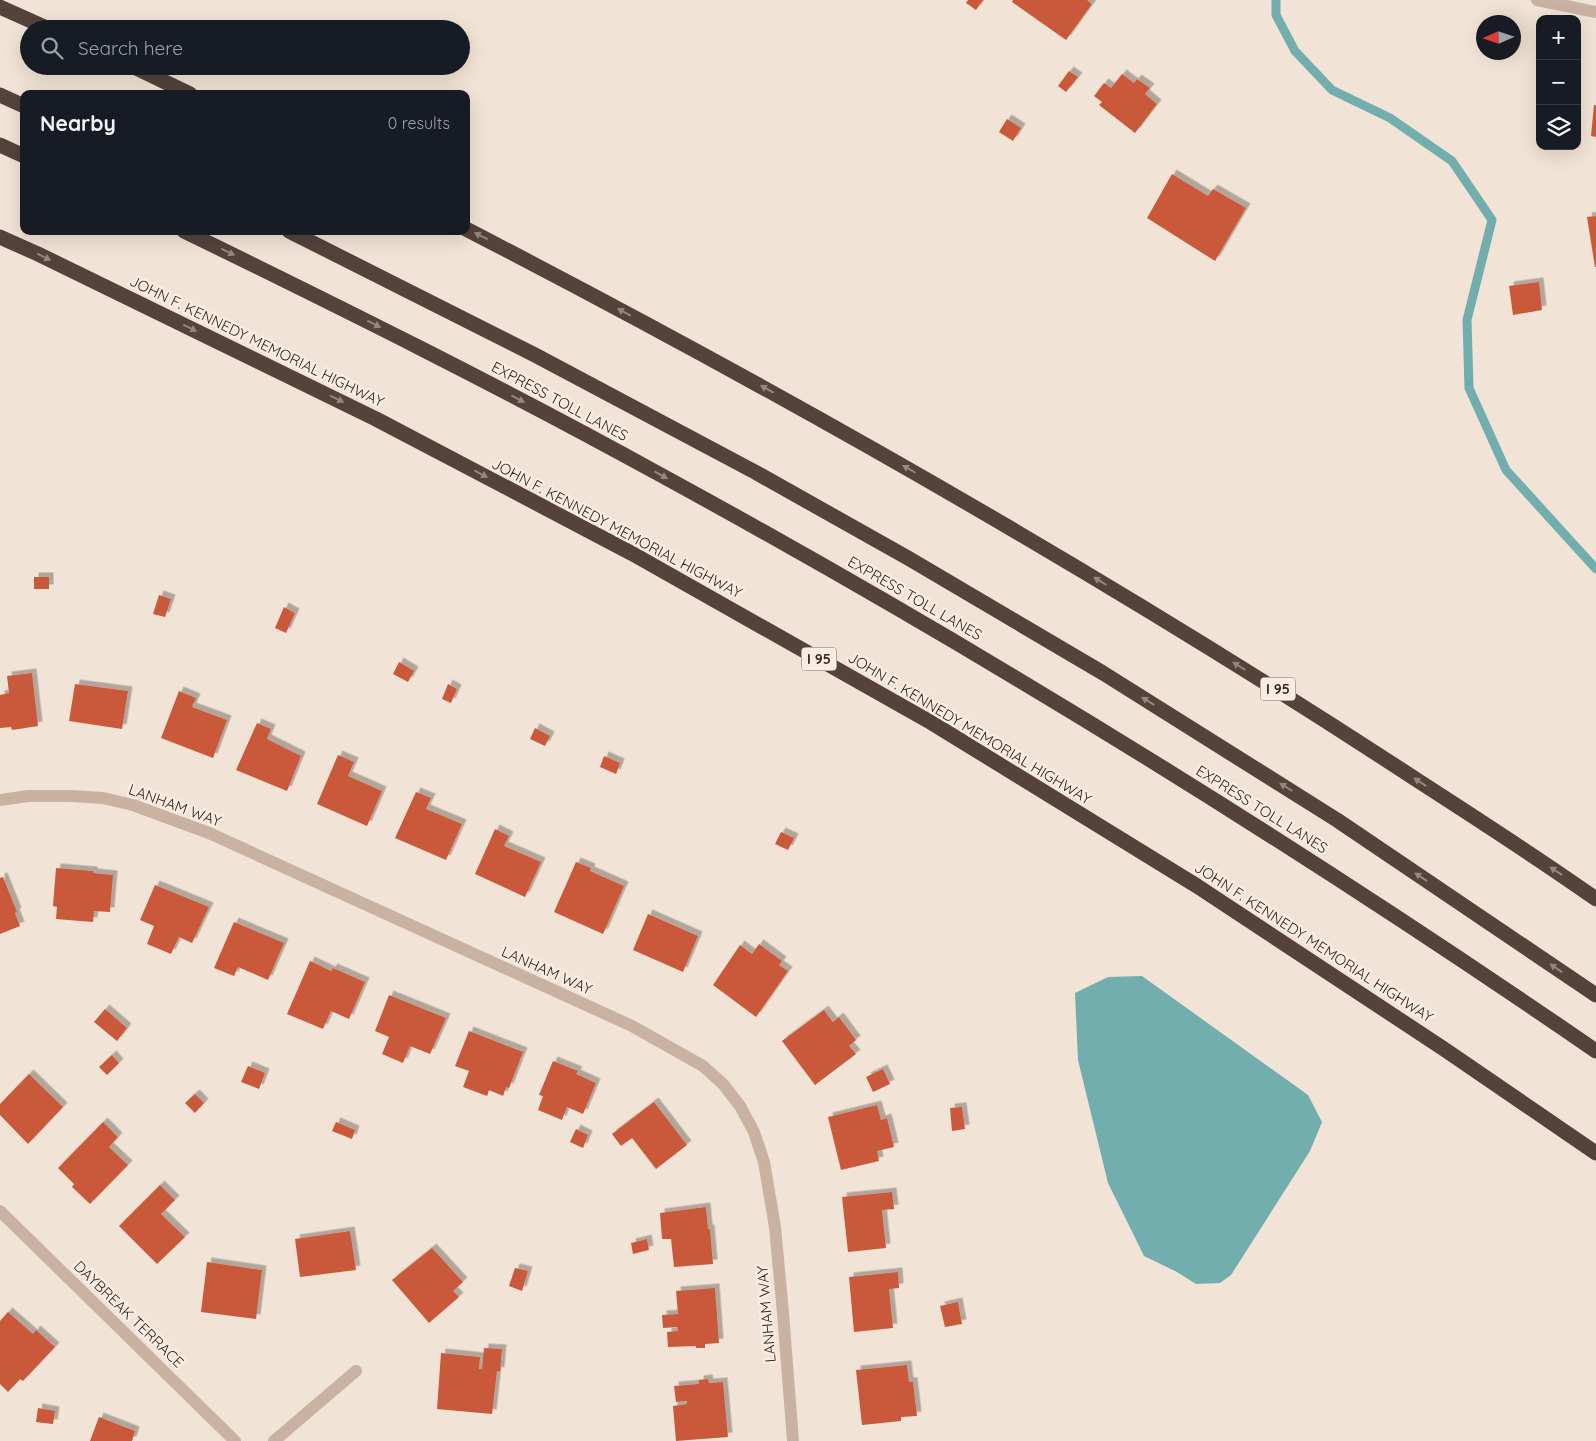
<!DOCTYPE html>
<html lang="en">
<head>
<meta charset="utf-8">
<style>
  body { margin:0; font-family:Quicksand,sans-serif; background:#242831; color:#f1f3f6 }
  .controls { position:absolute; right:15px; top:15px; display:grid; overflow:hidden; border-radius:10px; box-shadow:0 5px 20px #0002 }
  .controls button { width:45px; height:45px; display:grid; place-items:center; padding:0; border:0; border-bottom:1px solid #363941; background:#171b24; color:#f1f3f6; font:25px sans-serif }
  .compass { position:absolute; left:1476px; top:15px; width:45px; height:45px; border-radius:50%; background:#171b24; box-shadow:0 5px 20px #0002; rotate:267deg }
  .list { margin:0; padding:0; list-style:none }
  h2 { display:flex; justify-content:space-between; align-items:center; height:65px; margin:0; padding:0 20px; font-size:21px }
  h2 small { font-size:16px; font-weight:400; color:#9ea1a6 }
  .icon { flex:none; width:28px; height:28px; fill:none; stroke:currentColor; stroke-width:2; stroke-linecap:round; stroke-linejoin:round }
  .map { position:relative; flex:none; width:1596px; height:1441px; overflow:hidden }
  .search { position:absolute; background:#171b24; box-shadow:0 5px 20px #0002; left:20px; top:20px; width:450px; height:55px; display:flex; align-items:center; gap:12px; box-sizing:border-box; padding:0 18px; border-radius:28px; color:#9ea1a6; font-size:19px }
  .panel { position:absolute; background:#171b24; box-shadow:0 5px 20px #0002; left:20px; top:90px; width:450px; height:145px; border-radius:10px }
  .map>svg:first-child { display:block }
  .water { fill:#73aeaf }
  .lines { fill:none; stroke-linecap:round; stroke-linejoin:round }
  .stream { stroke:#73aeaf; stroke-width:9 }
  .building { fill:#ca593a; filter:url(#shadow) }
  .minor { stroke:#c9b2a1; stroke-width:12 }
  .highway { stroke:#54423b; stroke-width:15 }
  .oneway { fill:#96867d }
  .labels { text-anchor:middle; dominant-baseline:central; stroke-width:5; stroke-linejoin:round; paint-order:stroke }
  .shield { fill:#f9ede1; stroke:#6e635d; stroke-width:1 }
  .shield-label { font-size:14px; font-weight:bold; fill:#332824 }
  .street-label { font-size:15px; fill:#332824; stroke:#f9ede1 }
</style>
</head>
<body>
<div class="map">
<svg width="1596" height="1441" viewBox="0 0 1596 1441">
  <defs>
    <filter id="shadow"><feDropShadow dx="4.5" dy="-4.5" stdDeviation="0" flood-color="#0004"/></filter>
  </defs>
  <rect width="100%" height="100%" fill="#f1e3d5"/>
  <!-- water -->
  <path class="water" d="M1142,976L1308,1095L1322,1122L1310,1151L1231,1275L1220,1283L1196,1284L1177,1272L1144,1256L1108,1183L1078,1060L1075,993L1108,977Z"/>
  <g class="lines">
    <!-- stream -->
    <path class="stream" d="M1276,0V15L1295,51L1332,90L1390,118L1452,161L1492,220L1467,320L1469,388L1506,470L1596,569"/>
  </g>
  <!-- building -->
  <path class="building" d="M968,0H983L976,10L966,3Z
    M1013,0H1087L1092,4L1066,40L1012,2Z
    M1069,71L1078,77L1066,92L1058,86Z
    M1122,74L1134,83L1137,79L1150,88L1145,94L1157,104L1135,133L1099,105L1102,102L1094,96L1104,83L1111,88Z
    M1538,93H1540V121H1537Z
    M1594,105H1596V137L1591,136Z
    M1007,119L1021,128L1013,141L999,132Z
    M1172,174L1208,196L1213,189L1246,208L1215,261L1147,218Z
    M1596,216V267H1595L1587,217Z
    M1539,282L1542,310L1513,315L1509,286Z
    M34,577H49V589H34Z
    M159,595L171,599L165,617L153,614Z
    M284,607L295,613L286,633L275,628Z
    M399,662L414,671L408,682L393,674Z
    M32,673L38,726L12,730L11,727L0,728V695L9,693L7,676Z
    M75,684L128,691L122,729L69,721Z
    M448,684L457,689L451,703L442,699Z
    M179,691L196,698L192,707L227,720L213,758L161,738Z
    M257,723L271,729L267,739L301,756L287,791L236,770Z
    M535,728L550,736L545,746L530,739Z
    M338,755L354,762L348,776L382,791L367,826L317,804Z
    M604,756L620,763L616,774L600,767Z
    M416,792L431,798L426,809L462,824L446,860L395,838Z
    M495,829L509,836L504,846L541,862L525,897L475,874Z
    M781,832L794,838L788,850L775,844Z
    M576,862L591,868L590,871L624,886L603,934L554,912Z
    M56,868L93,871V873L113,875L110,912L94,911L93,922L56,919L57,907L53,906Z
    M3,877L17,912L15,913L20,926L0,934V878Z
    M155,885L209,907L192,943L179,937L171,954L147,944L154,926L140,920Z
    M648,914L698,936L683,972L633,950Z
    M234,922L284,943L268,980L238,967L234,976L214,968Z
    M759,944L782,961L779,965L788,971L756,1017L713,985L740,945L752,954Z
    M310,961L331,971L333,968L365,982L349,1019L331,1011L323,1029L287,1014Z
    M389,995L446,1018L430,1054L410,1046L403,1063L382,1054L389,1037L375,1031Z
    M105,1009L127,1028L117,1041L94,1022Z
    M824,1010L833,1022L839,1017L856,1040L849,1046L856,1054L815,1085L782,1041Z
    M469,1031L523,1052L509,1088L506,1087L503,1096L489,1090L487,1096L463,1087L469,1071L455,1066Z
    M112,1055L119,1063L107,1075L99,1067Z
    M553,1061L578,1071L576,1074L596,1083L583,1114L567,1107L562,1120L538,1110L543,1096L539,1095Z
    M248,1066L265,1073L259,1089L241,1082Z
    M883,1069L890,1084L873,1092L866,1077Z
    M29,1074L63,1107L28,1144L0,1115V1104Z
    M195,1094L204,1103L195,1113L185,1103Z
    M654,1102L687,1145L656,1169L632,1138L621,1146L612,1134Z
    M877,1105L881,1120L887,1118L894,1147L877,1151L879,1161L841,1170L828,1117Z
    M962,1107L965,1129L952,1131L950,1108Z
    M103,1122L118,1137L109,1147L128,1165L90,1204L72,1187L74,1184L58,1168Z
    M336,1122L355,1130L352,1139L332,1131Z
    M576,1129L588,1135L583,1148L570,1142Z
    M160,1185L175,1200L161,1214L185,1237L157,1264L119,1226Z
    M892,1192L894,1209L882,1210L886,1248L848,1252L842,1197Z
    M706,1207L708,1229H710L713,1264L674,1267L671,1239H662L660,1213Z
    M350,1231L356,1270L300,1277L295,1239Z
    M647,1239L649,1250L633,1254L631,1243Z
    M432,1248L463,1282L453,1291L459,1297L429,1323L392,1280Z
    M207,1262L262,1270L256,1319L201,1312Z
    M515,1268L528,1271L522,1291L509,1286Z
    M898,1272L899,1288L889,1289L893,1328L854,1332L849,1277Z
    M715,1288L719,1343L705,1344V1348H696V1346L668,1347L667,1332L678,1331L677,1327L663,1328L662,1315L678,1314L676,1291Z
    M958,1302L962,1324L945,1327L940,1306Z
    M8,1312L33,1334L36,1330L55,1347L23,1381L20,1379L8,1392L0,1384V1321Z
    M484,1348L502,1349L500,1372L497,1371L492,1414L437,1409L441,1353L480,1357L479,1369H482Z
    M907,1365L909,1382H913L917,1416L901,1417V1421L862,1425L856,1370Z
    M708,1379L709,1383L723,1382L728,1437L676,1441L673,1406L687,1404V1401L676,1402L674,1386L699,1384V1380Z
    M38,1408L55,1411L53,1424L36,1422Z
    M99,1417L135,1431L132,1441H90Z"/>
  <g class="lines">
    <!-- minor -->
    <path class="minor" d="M1537,0L1596,12
      M0,800L28,796H71L103,798L133,805L209,833L632,1026L703,1066L723,1084L740,1106L754,1132L764,1162L775,1227L783,1313L793,1441
      M0,1211L235,1441
      M274,1441L356,1371"/>
    <!-- highway -->
    <path class="highway" d="M0,7L49,29
      M132,66L190,94
      M0,95L24,106
      M0,145L24,156
      M466,229C793,398 1112,580 1420,782C1479,820 1538,858 1596,899
      M184,231C344,309 503,388 659,474C982,650 1293,843 1596,1051
      M289,231L535,355L755,472L908,558L1103,673L1337,820L1596,995
      M0,237L38,254L376,419L633,554L932,723L1197,886L1444,1049L1596,1153"/>
  </g>
  <!-- one-way arrows -->
  <defs><path id="oneway-solid" d="M-6-.8H1V-3.2L6.5 0L1 3.2V.8H-6Z" transform="scale(1.25)"/></defs>
  <g class="oneway">
    <use href="#oneway-solid" transform="translate(481 236) rotate(-153)"/>
    <use href="#oneway-solid" transform="translate(228 252) rotate(26)"/>
    <use href="#oneway-solid" transform="translate(44 257) rotate(26)"/>
    <use href="#oneway-solid" transform="translate(624 312) rotate(-152)"/>
    <use href="#oneway-solid" transform="translate(374 324) rotate(27)"/>
    <use href="#oneway-solid" transform="translate(190 328) rotate(26)"/>
    <use href="#oneway-solid" transform="translate(767 389) rotate(-151)"/>
    <use href="#oneway-solid" transform="translate(337 399) rotate(26)"/>
    <use href="#oneway-solid" transform="translate(518 399) rotate(28)"/>
    <use href="#oneway-solid" transform="translate(909 469) rotate(-150)"/>
    <use href="#oneway-solid" transform="translate(481 474) rotate(28)"/>
    <use href="#oneway-solid" transform="translate(661 475) rotate(29)"/>
    <use href="#oneway-solid" transform="translate(1100 581) rotate(-149)"/>
    <use href="#oneway-solid" transform="translate(1239 666) rotate(-148)"/>
    <use href="#oneway-solid" transform="translate(1148 701) rotate(-148)"/>
    <use href="#oneway-solid" transform="translate(1420 782) rotate(-147)"/>
    <use href="#oneway-solid" transform="translate(1286 787) rotate(-148)"/>
    <use href="#oneway-solid" transform="translate(1556 871) rotate(-147)"/>
    <use href="#oneway-solid" transform="translate(1421 877) rotate(-146)"/>
    <use href="#oneway-solid" transform="translate(1556 968) rotate(-146)"/>
  </g>
  <g class="labels">
    <!-- shield labels -->
    <g class="shield">
      <rect x="801.5" y="647.5" width="35" height="23" rx="4"/>
      <rect x="1260.5" y="677.5" width="35" height="23" rx="4"/>
    </g>
    <g class="shield-label">
      <text x="819" y="659">I 95</text>
      <text x="1278" y="689">I 95</text>
    </g>
    <!-- street labels -->
    <g class="street-label">
      <text transform="translate(257 341) rotate(26)">JOHN F. KENNEDY MEMORIAL HIGHWAY</text>
      <text transform="translate(560 401) rotate(28)">EXPRESS TOLL LANES</text>
      <text transform="translate(617 528) rotate(28)">JOHN F. KENNEDY MEMORIAL HIGHWAY</text>
      <text transform="translate(915 598) rotate(30)">EXPRESS TOLL LANES</text>
      <text transform="translate(970 728) rotate(31)">JOHN F. KENNEDY MEMORIAL HIGHWAY</text>
      <text transform="translate(175 805) rotate(20)">LANHAM WAY</text>
      <text transform="translate(1262 809) rotate(32)">EXPRESS TOLL LANES</text>
      <text transform="translate(1314 942) rotate(33)">JOHN F. KENNEDY MEMORIAL HIGHWAY</text>
      <text transform="translate(547 970) rotate(24)">LANHAM WAY</text>
      <text transform="translate(129 1314) rotate(44)">DAYBREAK TERRACE</text>
      <text transform="translate(766 1314) rotate(-95)">LANHAM WAY</text>
    </g>
  </g>
</svg>
<div class="controls">
<button>+</button>
<button>−</button>
<button><svg class="icon" aria-label="layers" viewBox="0 0 24 24"><path d="M12 4l9 5-9 5-9-5zM3 14l9 5 9-5"/></svg></button>
</div>
<svg class="compass" viewBox="-18 -18 36 36"><path d="M0-13l5 13h-10z" fill="#e53935"/><path d="M0 13l5-13h-10z" fill="#9ea1a6"/></svg>
<div class="search"><svg class="icon" aria-label="search" viewBox="0 0 24 24"><circle cx="10" cy="10" r="6"/><path d="M15 15l6 6"/></svg>Search here</div>
<section class="panel">
<h2>Nearby<small>0 results</small></h2>
<ul class="list">
</ul>
</section>
</div>
</body>
</html>
